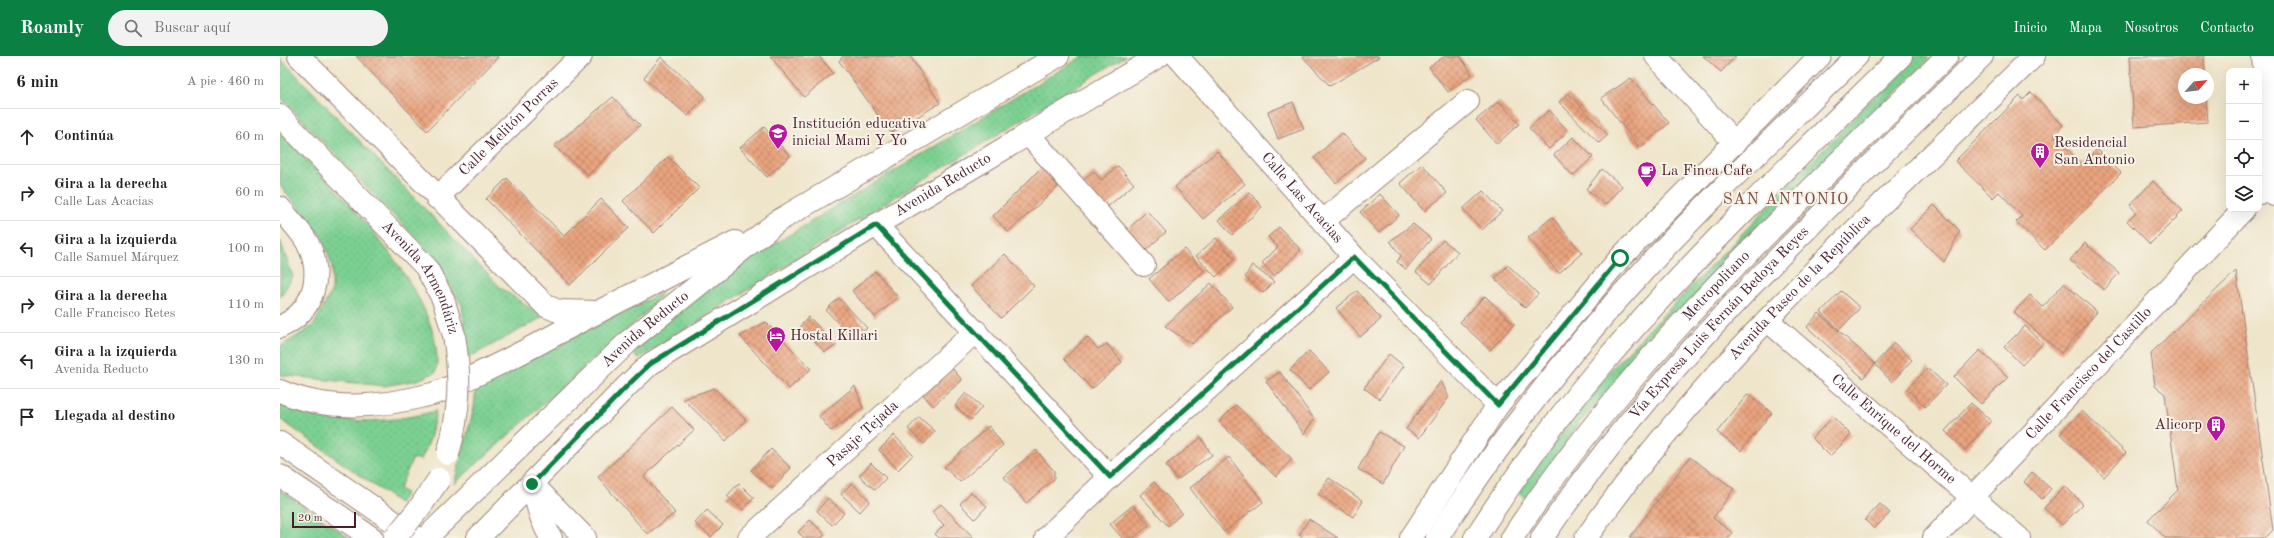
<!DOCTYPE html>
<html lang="es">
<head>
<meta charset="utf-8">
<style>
  body { margin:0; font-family:"Old Standard TT",serif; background:#f2f2f2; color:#222 }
  .controls { position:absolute; right:12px; top:12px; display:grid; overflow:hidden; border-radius:8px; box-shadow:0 4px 16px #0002 }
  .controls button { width:36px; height:36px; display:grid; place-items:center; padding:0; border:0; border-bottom:1px solid #e0e0e0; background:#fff; color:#222; font:20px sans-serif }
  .compass { position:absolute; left:1898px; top:12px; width:36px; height:36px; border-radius:50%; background:#fff; box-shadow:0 4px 16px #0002; rotate:63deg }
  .scale { position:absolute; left:12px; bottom:10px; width:64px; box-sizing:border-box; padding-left:4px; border:2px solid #4a1f2b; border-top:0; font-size:11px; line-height:14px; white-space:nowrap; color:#4a1f2b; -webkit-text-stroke:3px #f7f3e8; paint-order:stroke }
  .stop { position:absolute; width:12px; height:12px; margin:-9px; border:3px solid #0b8043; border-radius:50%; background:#fff }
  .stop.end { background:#0b8043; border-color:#fff; box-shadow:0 1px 4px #0008 }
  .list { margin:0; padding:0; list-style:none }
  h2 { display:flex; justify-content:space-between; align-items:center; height:52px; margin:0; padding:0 16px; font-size:17px }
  h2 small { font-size:13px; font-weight:400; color:#767676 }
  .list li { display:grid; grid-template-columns:26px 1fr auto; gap:12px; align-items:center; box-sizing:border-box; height:56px; padding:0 16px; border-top:1px solid #e0e0e0 }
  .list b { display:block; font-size:15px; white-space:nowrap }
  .list p { margin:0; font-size:13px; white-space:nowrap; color:#767676 }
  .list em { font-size:13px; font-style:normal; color:#767676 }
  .icon { flex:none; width:22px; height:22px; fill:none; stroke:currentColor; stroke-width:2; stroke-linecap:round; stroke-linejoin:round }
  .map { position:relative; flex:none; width:1994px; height:482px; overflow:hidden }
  header { display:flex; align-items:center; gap:24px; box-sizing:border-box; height:56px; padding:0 20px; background:#0b8043; color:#fff }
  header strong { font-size:19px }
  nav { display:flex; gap:22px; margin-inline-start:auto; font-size:14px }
  .search { width:280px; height:36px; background:#f2f2f2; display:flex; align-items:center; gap:10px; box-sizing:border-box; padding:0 14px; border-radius:22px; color:#767676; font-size:15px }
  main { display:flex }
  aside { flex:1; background:#fff }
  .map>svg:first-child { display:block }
  .grass { fill:url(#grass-dots); stroke:#63785e }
  .park { fill:url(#park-crowns); stroke:#63785e }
  .building { fill:url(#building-cross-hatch) }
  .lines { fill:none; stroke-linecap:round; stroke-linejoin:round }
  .minor-casing { stroke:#9c827a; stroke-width:24 }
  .major-casing { stroke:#9c827a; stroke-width:24 }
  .highway-casing { stroke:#9c827a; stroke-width:24 }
  .minor { stroke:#fff; stroke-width:22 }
  .major { stroke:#fff; stroke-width:22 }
  .highway { stroke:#fff; stroke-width:22 }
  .major-bridge-casing { stroke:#9c827a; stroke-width:24; stroke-linecap:butt }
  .major-bridge { stroke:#fff; stroke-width:22 }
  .route { stroke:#0b8043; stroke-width:5 }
  .labels { text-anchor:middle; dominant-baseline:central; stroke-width:4; stroke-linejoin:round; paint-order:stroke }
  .poi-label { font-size:15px; fill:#4a1f2b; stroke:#f7f3e8; text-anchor:start }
  .street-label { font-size:15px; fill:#4a1f2b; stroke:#f7f3e8 }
  .neighbourhood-label { font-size:16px; letter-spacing:1px; fill:#824e48; stroke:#f7f3e8 }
</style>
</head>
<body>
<header>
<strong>Roamly</strong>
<div class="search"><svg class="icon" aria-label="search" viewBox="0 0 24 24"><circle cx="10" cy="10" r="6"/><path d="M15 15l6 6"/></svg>Buscar aquí</div>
<nav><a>Inicio</a><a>Mapa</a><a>Nosotros</a><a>Contacto</a></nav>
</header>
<main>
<aside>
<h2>6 min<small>A pie · 460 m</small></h2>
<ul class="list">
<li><svg class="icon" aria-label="ahead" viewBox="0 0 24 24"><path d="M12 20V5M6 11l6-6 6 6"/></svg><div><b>Continúa</b></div><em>60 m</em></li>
<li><svg class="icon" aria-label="right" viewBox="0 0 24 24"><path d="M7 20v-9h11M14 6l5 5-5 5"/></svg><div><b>Gira a la derecha</b><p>Calle Las Acacias</p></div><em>60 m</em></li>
<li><svg class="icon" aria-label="left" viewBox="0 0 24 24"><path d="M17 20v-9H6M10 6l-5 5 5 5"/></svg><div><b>Gira a la izquierda</b><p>Calle Samuel Márquez</p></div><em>100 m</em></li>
<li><svg class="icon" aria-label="right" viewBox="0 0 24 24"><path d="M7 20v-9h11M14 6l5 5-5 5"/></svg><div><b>Gira a la derecha</b><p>Calle Francisco Retes</p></div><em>110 m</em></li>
<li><svg class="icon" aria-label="left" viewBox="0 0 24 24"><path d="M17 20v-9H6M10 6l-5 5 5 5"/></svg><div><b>Gira a la izquierda</b><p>Avenida Reducto</p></div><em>130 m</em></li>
<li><svg class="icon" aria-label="arrive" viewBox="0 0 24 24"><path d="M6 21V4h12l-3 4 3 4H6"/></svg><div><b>Llegada al destino</b></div></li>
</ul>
</aside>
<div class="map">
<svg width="1994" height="482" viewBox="0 0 1994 482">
  <defs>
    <pattern id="grass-dots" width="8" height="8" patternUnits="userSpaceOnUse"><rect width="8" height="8" fill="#7cd092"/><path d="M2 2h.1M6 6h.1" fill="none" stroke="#6db27e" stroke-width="1.8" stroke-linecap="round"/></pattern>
    <pattern id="park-crowns" width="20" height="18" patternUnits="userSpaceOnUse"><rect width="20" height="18" fill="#7cd092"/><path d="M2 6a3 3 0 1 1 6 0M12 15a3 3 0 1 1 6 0" fill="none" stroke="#6db27e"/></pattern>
    <pattern id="building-cross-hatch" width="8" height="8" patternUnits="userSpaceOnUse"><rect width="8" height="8" fill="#e9a47f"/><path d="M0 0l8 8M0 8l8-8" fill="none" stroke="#bf8568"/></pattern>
  </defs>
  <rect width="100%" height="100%" fill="#f7f3e8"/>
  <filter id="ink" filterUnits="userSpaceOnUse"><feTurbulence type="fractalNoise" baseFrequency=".025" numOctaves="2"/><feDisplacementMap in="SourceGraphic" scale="8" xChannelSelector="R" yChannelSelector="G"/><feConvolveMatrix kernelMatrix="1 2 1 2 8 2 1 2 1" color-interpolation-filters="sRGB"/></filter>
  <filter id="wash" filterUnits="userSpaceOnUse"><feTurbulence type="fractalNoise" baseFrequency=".012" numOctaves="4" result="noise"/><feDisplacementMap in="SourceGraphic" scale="16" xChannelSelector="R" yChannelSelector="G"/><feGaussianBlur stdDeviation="0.9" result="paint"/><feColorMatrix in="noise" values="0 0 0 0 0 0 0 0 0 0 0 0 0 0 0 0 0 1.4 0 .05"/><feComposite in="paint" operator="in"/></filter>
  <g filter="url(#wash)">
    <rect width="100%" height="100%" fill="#efe5ca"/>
    <!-- grass -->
    <path class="grass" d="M803,0H846L607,146L358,303L353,297L398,253L478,198Z
      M1634,0H1647L1649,3L1398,258L1300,366L1247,444L1237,435L1334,310Z
      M0,2L221,232L263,261L188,302L182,249L147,194L0,41Z
      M0,76C50,127 169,240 156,316L138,324L104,330L0,319V291L34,269L52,234V210L43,182L0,129Z
      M382,236L374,249L174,428L194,352L196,331Z
      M0,349C59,368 96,370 156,355L150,383L141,404L133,402L119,433L126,437L119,447L0,363Z
      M0,434L70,482H0Z"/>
    <!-- park -->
    <path class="park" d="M0,184L13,221L0,241Z"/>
    <g id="blocks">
      <!-- building -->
      <path class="building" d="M76,0H217L218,1L147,75Z
        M490,0H539L553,17L524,41Z
        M563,0H630L660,47L611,77L559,5Z
        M1022,0H1098L1099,1L1050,30Z
        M1165,0H1180L1192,18L1168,36L1149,11Z
        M1423,0H1456L1441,16Z
        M1850,0H1924L1925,18H1904V42H1926L1928,66L1854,71Z
        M381,1L425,40L408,60L364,22Z
        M1351,22L1389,67L1360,92L1321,42Z
        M1751,36L1783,69L1774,79L1802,108L1817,93L1841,117L1765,194L1736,166L1742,160L1719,136L1713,142L1675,105L1740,40L1743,44Z
        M1288,37L1328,79L1319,87L1279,46Z
        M333,41L360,69L308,119L274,90Z
        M1219,45L1239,68L1217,88L1196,64Z
        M1013,46L1024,73L998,83L988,56Z
        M1269,54L1288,75L1269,93L1249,72Z
        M484,71L510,100L487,121L460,92Z
        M1062,77L1085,102L1056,127L1034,102Z
        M1293,81L1313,101L1293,120L1274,99Z
        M937,95L965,128L923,163L895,131Z
        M388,101L419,132L374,177L343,145Z
        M1142,108L1167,137L1144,155L1120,127Z
        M763,110L778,131L728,176L713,160Z
        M838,110L854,128L825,153L801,126L813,115L821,124Z
        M1322,113L1342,130L1325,149L1306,133Z
        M227,122L284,180L321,143L349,172L290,229L206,143Z
        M1873,125L1903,155L1870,188L1847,165L1856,156L1850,149Z
        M1203,135L1222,155L1202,174L1183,153Z
        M970,137L982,151L952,179L939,164Z
        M1100,138L1119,159L1099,177L1080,156Z
        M1654,149L1680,175L1664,206L1630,173Z
        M867,155L886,176L866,194L847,174Z
        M1272,161L1302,197L1279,217L1248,182Z
        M1133,168L1151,183L1126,213L1117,206L1121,200L1110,185Z
        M999,171L1021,194L994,220L982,207L998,191L988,181Z
        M936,182L955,203L936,221L916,200Z
        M1163,184L1178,196L1151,228L1136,216Z
        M1805,187L1839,217L1824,234L1790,204Z
        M904,193L924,215L889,246L869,223Z
        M725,198L754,230L721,262L691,230Z
        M972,209L994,226L983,237L965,221Z
        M1228,209L1258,238L1245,252L1215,223Z
        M595,215L618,241L595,261L572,235Z
        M1956,215L1993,474L1985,482H1885L1868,464L1898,434L1885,338L1875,330L1871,297Z
        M931,227L952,251L912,288L885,270Z
        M1784,227L1817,256L1781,297L1734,256L1750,239L1763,251Z
        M1077,235L1101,263L1080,281L1056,252Z
        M1561,235L1580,252L1559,274L1541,256Z
        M1205,240L1234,268L1210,294L1180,266Z
        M559,242L587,272L574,284L546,254Z
        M1539,257L1595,308L1614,287L1632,304L1612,326L1595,308L1583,322L1527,271Z
        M529,261L557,289L545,296L520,270Z
        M486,266L531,313L509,333L460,280Z
        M1745,270L1763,287L1742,309L1724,291Z
        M807,281L818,293L827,288L842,306L812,333L784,303Z
        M1700,294L1728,321L1701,348L1674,321Z
        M1029,295L1049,316L1029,334L1010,314Z
        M1109,298L1124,310L1099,343L1084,332Z
        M672,312L682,324L653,350L640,335L650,326L653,330Z
        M1648,312L1666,329L1645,351L1627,333Z
        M1000,316L1034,363L1024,378L986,325Z
        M1161,325L1169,341L1139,382L1126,373Z
        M575,330L583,352L551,375L539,360Z
        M434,332L466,364L446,385L403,343Z
        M686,337L702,351L691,364L675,350Z
        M1468,338L1492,357L1461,395L1437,376Z
        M1691,347L1711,365L1685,394L1665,375Z
        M956,349L1012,403L996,421L939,366Z
        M392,351L414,374L364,420L395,457L367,478L318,421Z
        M1802,355L1846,397L1824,421L1780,378Z
        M639,361L655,375L644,388L628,373Z
        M1553,361L1571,379L1550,400L1532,382Z
        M709,370L723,389L680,426L664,411Z
        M1099,376L1124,390L1103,428L1078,413Z
        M614,379L633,399L618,414L599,394Z
        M921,382L932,399L897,424L886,409Z
        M491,393L511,412L492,433L471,414Z
        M756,394L774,415V423L746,447L724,421Z
        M949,401L983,446L944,476L910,432Z
        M1410,401L1454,433L1433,462L1453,477L1449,482H1352L1350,481Z
        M591,407L606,422L595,434L579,420Z
        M1752,416L1771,433L1762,443L1744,426Z
        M1049,422L1083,445L1073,461L1038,438Z
        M874,426L902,457L888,470L860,439Z
        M459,427L474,442L463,454L447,440Z
        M572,427L590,445L580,456L561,438Z
        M1785,430L1803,448L1782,469L1764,452Z
        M691,436L707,450L695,463L680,448Z
        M548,442L564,457L552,469L537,455Z
        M661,448L694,482H659L655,478L664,469L652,456Z
        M1600,448L1610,457L1594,473L1585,464Z
        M853,449L869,469L854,482H842L830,468Z
        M427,454L443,469L431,481L415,467Z
        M1029,463L1058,482H1023L1019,479Z
        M530,464L545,478L542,482H524L518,476Z"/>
    </g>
  </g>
  <g filter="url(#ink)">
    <use href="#blocks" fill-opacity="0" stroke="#9c827a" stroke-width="1"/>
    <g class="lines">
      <!-- minor casing -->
      <g class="minor-casing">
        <g id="minor">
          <path id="s1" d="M897,0L1074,201L1218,349"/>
          <path d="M1376,0L1455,87"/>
          <path d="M748,78L864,209"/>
          <path d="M1979,137L1994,121"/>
          <path id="s2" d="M157,142L301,0"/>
          <path d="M1043,165L1188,45"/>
          <path d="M596,169L830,421"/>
          <path id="s3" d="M1487,264L1739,482"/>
          <path id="s4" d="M469,482L696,275"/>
          <path d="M766,482L830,421L1074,201"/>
          <path d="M1195,482C1234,422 1275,364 1321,310C1414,200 1519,101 1621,0"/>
          <path id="s5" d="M1232,482C1351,300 1513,152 1667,0"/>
          <path id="s6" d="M1654,482L1964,153"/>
        </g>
      </g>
      <!-- major casing -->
      <g class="major-casing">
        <g id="major">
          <path d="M19,0L266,250L278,255L318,256L455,186"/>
          <path d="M1983,0L1994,139"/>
          <path id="s7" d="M0,60L146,211L163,243L174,279"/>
          <path d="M253,429L305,482"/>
          <path id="s8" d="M146,482L350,284L498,165L778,0"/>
          <path id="s9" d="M198,482L348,329L370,308L596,169L879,0"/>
          <path d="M1131,482L1218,349L1340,202L1540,0"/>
          <path id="s10" d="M1306,482C1432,302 1598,153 1754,0"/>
        </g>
      </g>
      <!-- highway casing -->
      <g class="highway-casing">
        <g id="highway">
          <path d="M0,152C9,163 20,174 27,186C44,218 35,255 0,271"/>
          <path d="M0,335C47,356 103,351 152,338C165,335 177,327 189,322C233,303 275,278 318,256"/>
          <path d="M0,387L137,482"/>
          <path d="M0,420L92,482"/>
          <path d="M253,429C256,448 261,465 271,482"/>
          <path d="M1157,482C1219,386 1288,296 1366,212C1433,139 1506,70 1577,0"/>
          <path id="s11" d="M1262,482C1385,301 1548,153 1702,0"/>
        </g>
      </g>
      <!-- minor -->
      <use href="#minor" class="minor"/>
      <!-- major -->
      <use href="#major" class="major"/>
      <!-- highway -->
      <use href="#highway" class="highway"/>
      <!-- major-bridge casing -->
      <g class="major-bridge-casing">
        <path id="major-bridge" d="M168,398C180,355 181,323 174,279
          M115,482L140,451L159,423"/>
      </g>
      <!-- major-bridge -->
      <use href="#major-bridge" class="major-bridge"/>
    </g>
  </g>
  <g class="lines" filter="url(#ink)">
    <!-- route -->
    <path class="route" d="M252,428L348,329L370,308L596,169L830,421L1074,201L1218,349L1340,202"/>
  </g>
  <!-- icons -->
  <defs>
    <g id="school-pin" transform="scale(1)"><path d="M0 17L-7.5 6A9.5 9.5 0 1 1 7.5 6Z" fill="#b5179e" stroke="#f7f3e8"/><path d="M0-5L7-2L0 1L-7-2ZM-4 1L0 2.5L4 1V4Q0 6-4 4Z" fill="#fff"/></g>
    <g id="building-pin" transform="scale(1)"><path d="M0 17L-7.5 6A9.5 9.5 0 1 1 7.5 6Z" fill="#b5179e" stroke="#f7f3e8"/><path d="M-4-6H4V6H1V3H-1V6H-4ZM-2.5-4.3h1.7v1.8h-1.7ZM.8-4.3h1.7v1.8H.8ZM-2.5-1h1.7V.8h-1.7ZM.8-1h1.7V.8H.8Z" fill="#fff"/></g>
    <g id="cafe-pin" transform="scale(1)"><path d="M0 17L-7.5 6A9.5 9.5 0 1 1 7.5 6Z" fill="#b5179e" stroke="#f7f3e8"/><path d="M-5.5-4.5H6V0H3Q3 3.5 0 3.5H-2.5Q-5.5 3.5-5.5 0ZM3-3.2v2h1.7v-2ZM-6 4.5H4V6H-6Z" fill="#fff"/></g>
    <g id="hotel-pin" transform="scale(1)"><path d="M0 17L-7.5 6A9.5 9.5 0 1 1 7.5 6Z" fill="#b5179e" stroke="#f7f3e8"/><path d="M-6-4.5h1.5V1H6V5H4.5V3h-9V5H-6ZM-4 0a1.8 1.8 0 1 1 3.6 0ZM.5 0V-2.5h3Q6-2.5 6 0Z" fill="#fff"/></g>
  </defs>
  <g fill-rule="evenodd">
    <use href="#school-pin" x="498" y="77"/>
    <use href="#building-pin" x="1760" y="96"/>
    <use href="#cafe-pin" x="1367" y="115"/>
    <use href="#hotel-pin" x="496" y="280"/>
    <use href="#building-pin" x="1936" y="369"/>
  </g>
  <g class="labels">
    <!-- poi labels -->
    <g class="poi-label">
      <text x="512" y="68">Institución educativa<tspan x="512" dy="17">inicial Mami Y Yo</tspan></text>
      <text x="1774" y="87">Residencial<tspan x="1774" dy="17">San Antonio</tspan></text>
      <text x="1381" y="115">La Finca Cafe</text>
      <text x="510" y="280">Hostal Killari</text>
      <text x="1922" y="369" text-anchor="end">Alicorp</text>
    </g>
    <!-- street labels -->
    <g class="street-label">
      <text stroke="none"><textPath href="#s2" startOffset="101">Calle Melitón Porras</textPath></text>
      <text stroke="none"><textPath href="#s9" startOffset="588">Avenida Reducto</textPath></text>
      <text stroke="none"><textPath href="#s1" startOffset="189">Calle Las Acacias</textPath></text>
      <text stroke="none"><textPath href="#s7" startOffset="216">Avenida Armendáriz</textPath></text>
      <text stroke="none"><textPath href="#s5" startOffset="325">Metropolitano</textPath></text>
      <text stroke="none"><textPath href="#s10" startOffset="330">Avenida Paseo de la República</textPath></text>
      <text stroke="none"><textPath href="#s11" startOffset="279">Vía Expresa Luis Fernán Bedoya Reyes</textPath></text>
      <text stroke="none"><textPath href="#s8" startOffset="303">Avenida Reducto</textPath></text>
      <text stroke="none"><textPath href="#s6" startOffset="226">Calle Francisco del Castillo</textPath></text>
      <text stroke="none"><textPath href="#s3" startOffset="167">Calle Enrique del Horme</textPath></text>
      <text stroke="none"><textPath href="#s4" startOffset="154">Pasaje Tejada</textPath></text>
    </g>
    <!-- neighbourhood labels -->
    <g class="neighbourhood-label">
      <text x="1506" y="144">SAN ANTONIO</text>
    </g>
  </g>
</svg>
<div class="controls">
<button>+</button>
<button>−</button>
<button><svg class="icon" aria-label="locate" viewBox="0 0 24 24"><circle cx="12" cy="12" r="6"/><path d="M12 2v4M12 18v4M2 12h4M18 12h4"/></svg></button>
<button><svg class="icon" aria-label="layers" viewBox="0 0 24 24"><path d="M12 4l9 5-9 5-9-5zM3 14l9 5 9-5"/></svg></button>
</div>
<svg class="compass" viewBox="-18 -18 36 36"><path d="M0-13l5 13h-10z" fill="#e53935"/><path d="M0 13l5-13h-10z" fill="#767676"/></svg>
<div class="scale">20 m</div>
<div class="stop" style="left:1340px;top:202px"></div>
<div class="stop end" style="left:252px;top:428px"></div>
</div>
</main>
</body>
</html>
